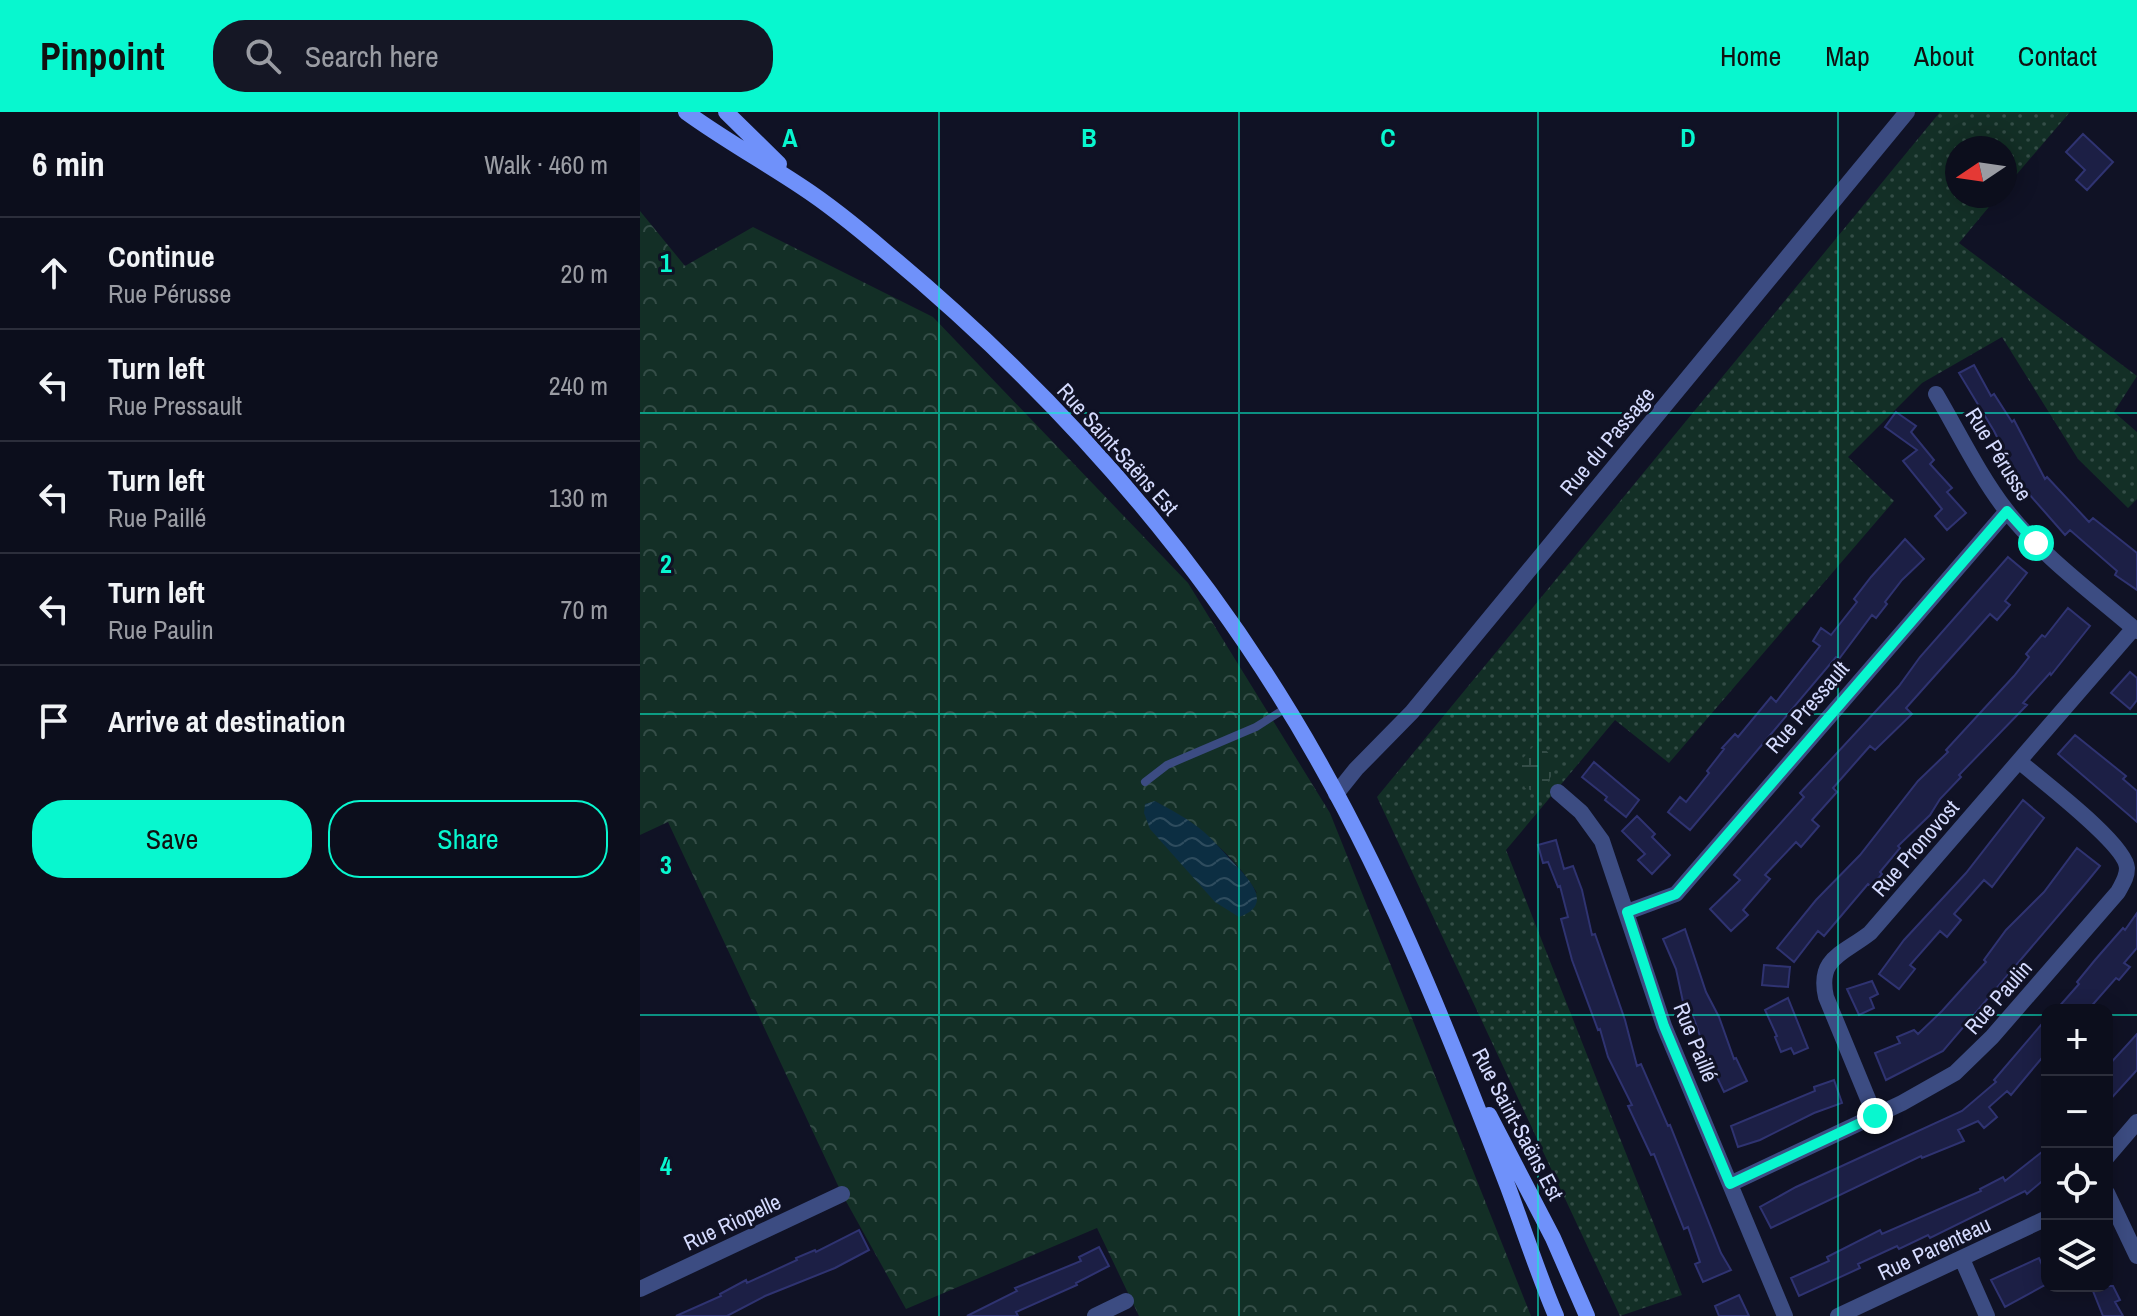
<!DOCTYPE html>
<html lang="en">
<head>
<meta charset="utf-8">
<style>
  body { margin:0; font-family:"Archivo Narrow",sans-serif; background:#151725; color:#f1f3f6 }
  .controls { position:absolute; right:24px; bottom:24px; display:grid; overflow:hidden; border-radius:16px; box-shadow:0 4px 20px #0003 }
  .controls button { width:72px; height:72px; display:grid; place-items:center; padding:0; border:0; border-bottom:2px solid #2c2e3b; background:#0c0e1c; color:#f1f3f6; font:40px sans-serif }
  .compass { position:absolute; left:1305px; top:24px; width:72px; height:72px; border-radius:50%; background:#0c0e1c; box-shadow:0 4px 20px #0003; rotate:257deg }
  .stop { position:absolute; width:24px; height:24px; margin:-18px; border:6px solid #08f7cf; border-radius:50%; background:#fff }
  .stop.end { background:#08f7cf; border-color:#fff; box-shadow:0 2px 8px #0008 }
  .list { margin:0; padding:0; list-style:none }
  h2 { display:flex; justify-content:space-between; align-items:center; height:104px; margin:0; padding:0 32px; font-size:34px }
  h2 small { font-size:26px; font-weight:400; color:#9a9ca3 }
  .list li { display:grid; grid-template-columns:52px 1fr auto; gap:24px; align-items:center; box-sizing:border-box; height:112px; padding:0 32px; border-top:2px solid #2c2e3b }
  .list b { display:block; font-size:30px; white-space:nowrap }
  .list p { margin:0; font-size:26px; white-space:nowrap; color:#9a9ca3 }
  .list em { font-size:26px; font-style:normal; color:#9a9ca3 }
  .actions { display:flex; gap:16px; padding:24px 32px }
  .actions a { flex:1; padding:18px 0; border:2px solid #08f7cf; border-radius:32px; text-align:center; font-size:28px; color:#08f7cf }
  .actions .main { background:#08f7cf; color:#111 }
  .icon { flex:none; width:44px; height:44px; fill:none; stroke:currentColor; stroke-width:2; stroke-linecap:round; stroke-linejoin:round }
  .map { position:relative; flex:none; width:1497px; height:1204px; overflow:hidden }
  header { display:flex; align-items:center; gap:48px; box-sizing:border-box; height:112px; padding:0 40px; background:#08f7cf; color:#111 }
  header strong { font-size:38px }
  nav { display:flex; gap:44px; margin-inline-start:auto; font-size:28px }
  .search { width:560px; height:72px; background:#151725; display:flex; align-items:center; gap:20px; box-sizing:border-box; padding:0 28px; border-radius:32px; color:#9a9ca3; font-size:30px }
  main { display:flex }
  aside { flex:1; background:#0c0e1c }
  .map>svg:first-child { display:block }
  .grass { fill:url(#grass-dots) }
  .forest { fill:url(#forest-crowns); fill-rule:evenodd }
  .wetland { fill:url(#wetland-marsh) }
  .water { fill:url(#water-waves) }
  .building { fill:#1c1f45; stroke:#2f3371; stroke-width:2 }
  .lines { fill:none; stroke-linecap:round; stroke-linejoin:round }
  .service { stroke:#3c4c82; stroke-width:8 }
  .minor { stroke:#3c4c82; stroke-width:16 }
  .tertiary { stroke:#3c4c82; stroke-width:16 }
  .secondary { stroke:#6f91fa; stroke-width:16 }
  .route { stroke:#08f7cf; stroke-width:10 }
  .grid { fill:none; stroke:#08f7cf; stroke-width:2; stroke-opacity:0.55 }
  .labels { text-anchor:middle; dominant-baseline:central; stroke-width:6; stroke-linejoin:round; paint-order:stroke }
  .street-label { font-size:22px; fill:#d5dbfe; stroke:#101225 }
  .grid-label { font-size:26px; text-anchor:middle; font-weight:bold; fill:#08f7cf; stroke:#101225; stroke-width:6; stroke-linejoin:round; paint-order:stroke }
</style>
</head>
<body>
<header>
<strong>Pinpoint</strong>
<div class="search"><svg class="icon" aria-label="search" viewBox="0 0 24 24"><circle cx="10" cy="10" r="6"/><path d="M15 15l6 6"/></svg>Search here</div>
<nav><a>Home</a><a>Map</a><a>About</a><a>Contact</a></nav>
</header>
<main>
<aside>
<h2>6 min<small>Walk · 460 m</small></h2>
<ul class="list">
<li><svg class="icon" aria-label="ahead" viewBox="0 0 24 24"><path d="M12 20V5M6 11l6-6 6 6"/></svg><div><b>Continue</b><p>Rue Pérusse</p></div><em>20 m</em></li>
<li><svg class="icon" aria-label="left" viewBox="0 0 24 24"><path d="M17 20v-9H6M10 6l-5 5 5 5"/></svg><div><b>Turn left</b><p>Rue Pressault</p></div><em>240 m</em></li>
<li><svg class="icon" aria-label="left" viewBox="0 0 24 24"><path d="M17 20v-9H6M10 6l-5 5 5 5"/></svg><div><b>Turn left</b><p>Rue Paillé</p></div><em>130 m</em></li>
<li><svg class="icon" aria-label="left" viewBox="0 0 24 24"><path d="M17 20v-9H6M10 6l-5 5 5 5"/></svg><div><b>Turn left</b><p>Rue Paulin</p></div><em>70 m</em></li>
<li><svg class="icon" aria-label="arrive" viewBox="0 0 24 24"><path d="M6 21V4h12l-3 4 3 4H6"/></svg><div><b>Arrive at destination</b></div></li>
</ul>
<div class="actions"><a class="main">Save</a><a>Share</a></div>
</aside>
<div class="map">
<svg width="1497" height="1204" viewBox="0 0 1497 1204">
  <defs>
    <pattern id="grass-dots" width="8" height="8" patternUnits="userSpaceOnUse" patternTransform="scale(2)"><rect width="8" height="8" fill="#132f26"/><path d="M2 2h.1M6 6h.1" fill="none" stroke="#344d47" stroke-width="1.8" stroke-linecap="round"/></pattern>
    <pattern id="forest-crowns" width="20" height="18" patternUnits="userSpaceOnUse" patternTransform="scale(2)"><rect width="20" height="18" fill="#132f26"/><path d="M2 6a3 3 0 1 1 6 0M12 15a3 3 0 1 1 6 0" fill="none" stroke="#344d47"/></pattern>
    <pattern id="wetland-marsh" width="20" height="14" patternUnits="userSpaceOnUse" patternTransform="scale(2)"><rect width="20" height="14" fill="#132f26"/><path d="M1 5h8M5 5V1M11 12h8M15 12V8" fill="none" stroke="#344d47"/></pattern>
    <pattern id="water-waves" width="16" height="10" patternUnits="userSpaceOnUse" patternTransform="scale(2)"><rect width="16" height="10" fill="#0c2e42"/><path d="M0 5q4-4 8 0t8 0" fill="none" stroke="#2e4c5e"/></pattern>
  </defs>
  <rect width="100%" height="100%" fill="#101225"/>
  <!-- grass -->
  <path class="grass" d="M1300,0H1430L1365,76V36H1317V84H1358L1319,131L1497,264L1474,300L1497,320V387L1488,396L1438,347L1362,225L1282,271L1208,345L1254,389L1029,651L975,608L866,738L1042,1183L980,1204L737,685Z"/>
  <!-- forest -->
  <path class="forest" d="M0,99L45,154L113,115L293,205L548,471L690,701L891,1204H499L457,1116L266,1197L202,1082L28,710L0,723ZM515,689C556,714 592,739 617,781Z"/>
  <!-- wetland -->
  <path class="wetland" d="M898,629L918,652L901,682L885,676L877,653Z"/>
  <!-- water -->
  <path class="water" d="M515,689C531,698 549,707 564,720C573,728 582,738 590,747C607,765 636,792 599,805L575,790L510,717L504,701L505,692Z"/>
  <!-- building -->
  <path class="building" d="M1443,22L1473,50L1447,78L1436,68L1445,58L1426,40Z
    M1334,253L1351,284L1354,282L1372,310L1374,308L1405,367L1407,365L1449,410L1453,406L1497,441V478L1475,463L1477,459L1430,418L1425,423L1382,374L1354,319L1319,261Z
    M1256,300L1276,314L1271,320L1294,348L1290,352L1312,376L1307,380L1326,401L1307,418L1295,404L1302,397L1263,349L1277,338L1245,315Z
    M1265,427L1284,447L1262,468L1245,490L1247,492L1236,506L1232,503L1199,547L1196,545L1050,718L1028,700L1040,685L1046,690L1069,661L1067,659L1084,637L1082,636L1095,622L1098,625L1131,585L1136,590L1180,534L1173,529L1181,516L1191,523L1217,490L1214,487L1231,465Z
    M1368,445L1387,461L1365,489L1370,493L1357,508L1350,502L1266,596L1272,602L1235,638L1230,634L1193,676L1197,680L1172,708L1179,714L1161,735L1156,730L1125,763L1130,767L1103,798L1108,803L1091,819L1070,797L1100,768L1094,763L1164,685L1160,681L1259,574L1280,545Z
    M1428,496L1450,514L1411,563L1410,561L1383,591L1387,593L1319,663L1321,665L1300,687L1290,703L1258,734L1260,736L1240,760L1242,762L1231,775L1228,772L1184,824L1178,819L1154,850L1137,836L1176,788L1220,743L1278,669L1308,640L1306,638L1374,564L1389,545L1386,542L1402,523L1405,525Z
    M1490,560L1497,566V588L1490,597L1471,581Z
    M1435,623L1486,664L1483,667L1497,679V710L1418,642Z
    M954,650L999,688L986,705L965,688L967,685L942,665Z
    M1383,688L1404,706L1352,775L1344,768L1314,802L1321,808L1307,825L1300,819L1270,853L1275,857L1259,877L1239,862L1264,828L1326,761Z
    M997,704L1015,722L1012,725L1030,743L1012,762L998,748L1005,742L982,719Z
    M916,728L924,757L933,754L942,778L952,823L955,822L985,908L997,954L1001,952L1028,1014L1030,1013L1081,1141L1091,1158L1063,1170L1055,1152L1060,1150L1048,1115L1044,1117L1014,1042L1011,1043L988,994L992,993L968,945L960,917L958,918L932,848L921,807L928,805L920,774L918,775L908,750L903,751L898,733Z
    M1437,736L1460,754L1446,771L1303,939L1246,968L1235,941L1260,931L1257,925L1274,918L1278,922L1302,899L1346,850L1344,848L1366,818L1404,780Z
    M1497,801V836L1484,851L1490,855L1479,868L1476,866L1448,898H1416L1439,872L1437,870L1455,848L1483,816L1485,818Z
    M1045,817L1066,880L1079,905L1094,947L1096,946L1107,969L1084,980L1067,944L1053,904L1051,905L1043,890L1036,857L1023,827Z
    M1124,853L1150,855L1148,875L1122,873Z
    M1232,869L1238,882L1230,886L1234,896L1219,903L1207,877Z
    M1148,886L1168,936L1154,942L1151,936L1141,940L1135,925L1137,924L1125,898Z
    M1407,906V952L1401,947L1371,983L1367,979L1349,995L1357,1005L1344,1016L1338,1009L1318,1018L1324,1029L1282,1046L1281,1044L1131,1116L1120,1095L1156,1075L1322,999L1356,970L1354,968Z
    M1497,922V958L1467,991V955Z
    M1194,968L1202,991L1174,1001L1120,1028L1098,1035L1091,1014L1175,979L1174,975Z
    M1407,1036V1065L1387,1082L1385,1079L1290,1126L1288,1123L1259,1137L1257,1134L1218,1152L1220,1156L1159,1184L1151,1166L1189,1149L1187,1145L1240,1118L1242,1122L1341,1079L1340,1077L1363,1065L1365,1069Z
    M219,1118L229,1138L195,1156L125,1184L87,1204H36L81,1184L80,1182L106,1168L107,1171L157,1148L156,1146L175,1138L176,1140Z
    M459,1135L469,1154L436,1171L437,1173L376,1200L378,1204H327L377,1179L375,1176L441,1149L439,1145Z
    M1399,1146L1407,1164V1172L1365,1195L1351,1168Z
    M1451,1174H1473L1480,1188L1475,1190L1483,1204H1463Z
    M1099,1183L1109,1204H1079L1075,1194Z"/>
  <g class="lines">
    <!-- service -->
    <path class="service" d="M505,670L527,653L616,615L646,596"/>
    <!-- minor -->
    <path class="minor" d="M1296,282C1319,321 1339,363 1366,398C1402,444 1453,481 1497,519
      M918,680L941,700L962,729L1024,914L1145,1204
      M987,800L1036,782L1367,399
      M1235,1004L1186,885C1177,846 1203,842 1230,821L1494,516
      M1467,1045L1497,1010
      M1090,1072L1262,991L1315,961L1352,925L1478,780C1482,772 1487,766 1487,756C1486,732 1401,668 1380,650
      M1467,1081L1497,1144
      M1322,1147L1347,1204
      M0,1177L202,1082
      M455,1204L486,1189
      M1198,1204L1407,1106"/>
    <!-- tertiary -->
    <path class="tertiary" d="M696,682L716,657L772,600L1267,0"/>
    <!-- secondary -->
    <path class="secondary" d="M46,0C83,27 123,49 162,75C191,94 219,117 246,140C418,283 569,454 679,650C755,784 813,931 868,1075C884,1118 898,1162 916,1204
      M86,0L139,52
      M849,1003L913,1126L947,1204"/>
  </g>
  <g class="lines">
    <!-- route -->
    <path class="route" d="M1235,1004L1090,1072L1024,914L987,800L1036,782L1367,399L1396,431"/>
  </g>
  <!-- grid -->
  <path class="grid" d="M299,0V1204M599,0V1204M898,0V1204M1198,0V1204M0,301H1497M0,602H1497M0,903H1407M1467,903H1497"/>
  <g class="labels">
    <!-- street labels -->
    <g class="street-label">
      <text transform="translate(967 329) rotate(-50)">Rue du Passage</text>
      <text transform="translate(478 337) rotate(48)">Rue Saint-Saëns Est</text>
      <text transform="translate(1359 342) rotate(58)">Rue Pérusse</text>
      <text transform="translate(1167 595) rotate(-49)">Rue Pressault</text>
      <text transform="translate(1275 736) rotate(-49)">Rue Pronovost</text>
      <text transform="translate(1358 885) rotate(-49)">Rue Paulin</text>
      <text transform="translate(1056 930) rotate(68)">Rue Paillé</text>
      <text transform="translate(878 1012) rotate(62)">Rue Saint-Saëns Est</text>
      <text transform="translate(92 1110) rotate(-25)">Rue Riopelle</text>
      <text transform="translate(1294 1136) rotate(-25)">Rue Parenteau</text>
    </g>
  </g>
  <g class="grid-label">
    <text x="150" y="35">A</text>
    <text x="449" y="35">B</text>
    <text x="748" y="35">C</text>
    <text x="1048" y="35">D</text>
    <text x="26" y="160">1</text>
    <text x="26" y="461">2</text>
    <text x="26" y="762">3</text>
    <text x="26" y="1063">4</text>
  </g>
</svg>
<div class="controls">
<button>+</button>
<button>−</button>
<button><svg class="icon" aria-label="locate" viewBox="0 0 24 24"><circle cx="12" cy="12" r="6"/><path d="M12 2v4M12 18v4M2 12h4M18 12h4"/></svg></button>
<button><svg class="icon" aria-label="layers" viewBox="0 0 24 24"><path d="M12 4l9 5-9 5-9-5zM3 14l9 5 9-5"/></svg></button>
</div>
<svg class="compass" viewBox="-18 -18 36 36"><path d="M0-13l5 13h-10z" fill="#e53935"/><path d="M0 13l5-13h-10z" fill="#9a9ca3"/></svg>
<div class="stop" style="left:1396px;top:431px"></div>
<div class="stop end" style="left:1235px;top:1004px"></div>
</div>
</main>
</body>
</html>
